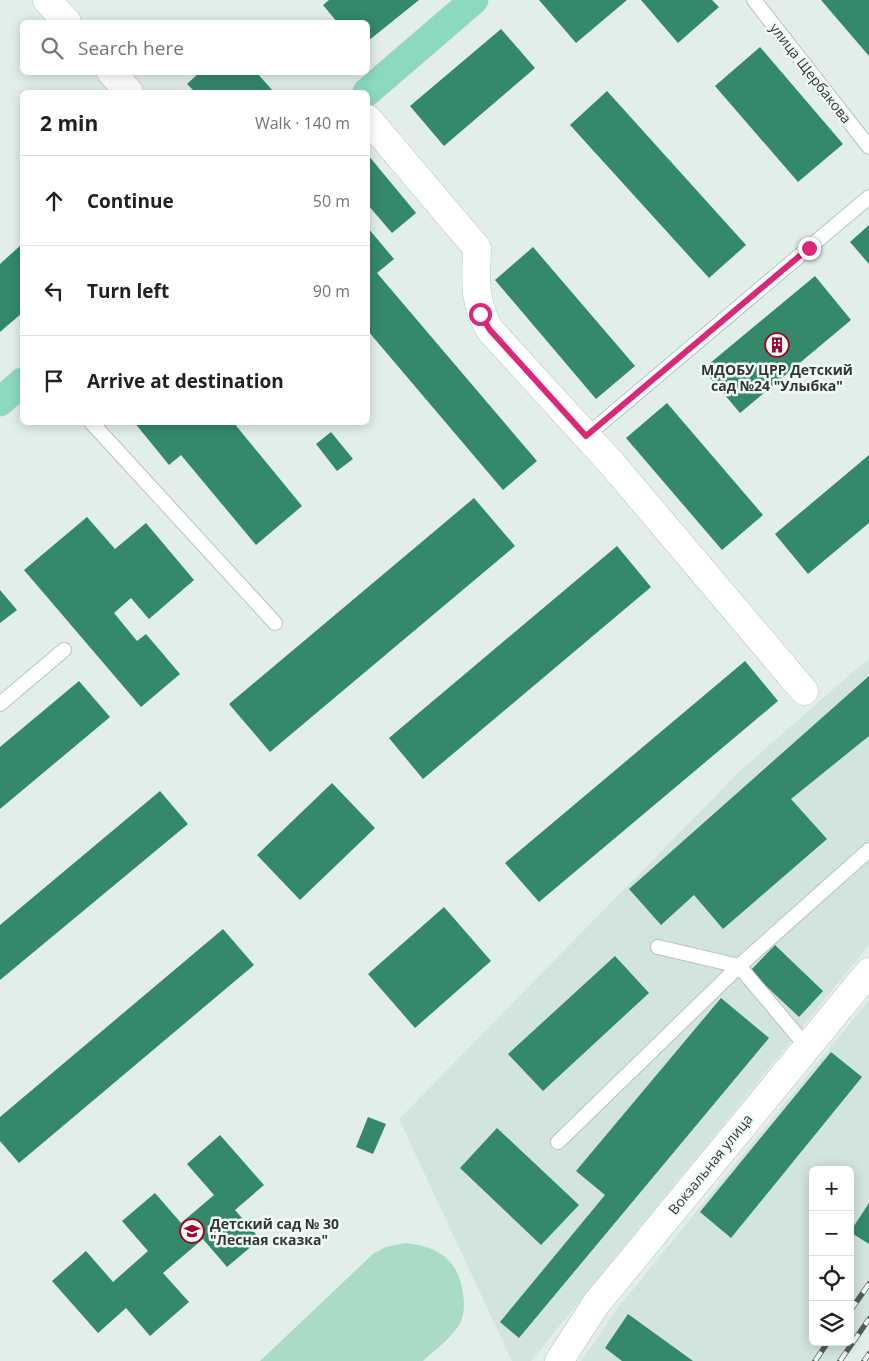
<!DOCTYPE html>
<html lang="en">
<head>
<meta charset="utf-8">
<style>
  body { margin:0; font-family:"Open Sans",sans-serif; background:#f2f2f2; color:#202124 }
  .controls { position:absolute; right:15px; bottom:15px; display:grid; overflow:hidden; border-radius:8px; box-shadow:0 2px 12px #0003 }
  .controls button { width:45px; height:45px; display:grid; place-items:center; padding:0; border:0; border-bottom:1px solid #e0e0e0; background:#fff; color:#202124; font:25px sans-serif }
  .stop { position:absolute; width:15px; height:15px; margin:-11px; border:4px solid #db2777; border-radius:50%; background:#fff }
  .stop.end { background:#db2777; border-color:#fff; box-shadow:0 1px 5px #0008 }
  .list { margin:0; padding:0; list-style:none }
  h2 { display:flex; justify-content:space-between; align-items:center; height:65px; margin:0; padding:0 20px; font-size:21px }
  h2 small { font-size:16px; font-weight:400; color:#757577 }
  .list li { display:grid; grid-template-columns:32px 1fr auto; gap:15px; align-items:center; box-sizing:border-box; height:90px; padding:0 20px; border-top:1px solid #e0e0e0 }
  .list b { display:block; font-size:19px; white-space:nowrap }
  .list em { font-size:16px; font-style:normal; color:#757577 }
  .icon { flex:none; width:28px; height:28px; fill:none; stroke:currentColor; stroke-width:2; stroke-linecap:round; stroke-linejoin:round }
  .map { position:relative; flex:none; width:869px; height:1361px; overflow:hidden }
  .search { position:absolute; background:#fff; box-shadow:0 2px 12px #0003; left:20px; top:20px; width:350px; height:55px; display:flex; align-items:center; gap:12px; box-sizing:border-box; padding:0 18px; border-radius:8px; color:#757577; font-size:19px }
  .panel { position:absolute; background:#fff; box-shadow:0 2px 12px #0003; left:20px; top:90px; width:350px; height:335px; border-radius:8px }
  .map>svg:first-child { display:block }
  .built { fill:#d1e5dc; fill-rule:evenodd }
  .green { fill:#aadbc6 }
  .building { fill:#33896a }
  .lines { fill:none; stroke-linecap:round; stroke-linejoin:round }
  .service-casing { stroke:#b8c4be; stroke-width:16 }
  .minor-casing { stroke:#b8c4be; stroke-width:29 }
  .primary-casing { stroke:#c9caca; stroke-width:29 }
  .service { stroke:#fff; stroke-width:14 }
  .minor { stroke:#fff; stroke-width:28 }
  .primary { stroke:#8bd9be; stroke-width:28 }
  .rail-casing { stroke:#565c59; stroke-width:5.5 }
  .rail { stroke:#f0fbf6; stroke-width:4; stroke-dasharray:11; stroke-linecap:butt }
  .route { stroke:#db2777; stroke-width:6 }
  .labels { text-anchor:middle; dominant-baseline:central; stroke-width:5; stroke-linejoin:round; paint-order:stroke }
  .street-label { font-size:14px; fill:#313533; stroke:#f0fbf6 }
  .poi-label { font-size:14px; font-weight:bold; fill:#313533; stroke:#f0fbf6 }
</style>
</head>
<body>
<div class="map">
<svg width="869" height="1361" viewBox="0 0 869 1361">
  <rect width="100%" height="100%" fill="#e2eee9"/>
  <!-- built -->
  <path class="built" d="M869,658V945L531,1361H512L399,1119L742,769Z
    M869,1000V1320L843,1361H581L617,1309ZM813,1170H850V1342H813Z"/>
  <!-- green -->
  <path class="green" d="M405,1243C438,1246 459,1260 463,1294C465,1304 464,1317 459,1325C450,1339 435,1350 423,1361H260L373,1254L386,1247Z"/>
  <!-- building -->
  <path class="building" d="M329,0H419L368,41V22H337L323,5Z
    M539,0H627L576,43Z
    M641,0H712L719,7L678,43Z
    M821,0H869V56Z
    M501,29L535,68L444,146L410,106Z
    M760,47L843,144L798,182L715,86Z
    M200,72H256L274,92H195L187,84Z
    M607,91L746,245L709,278L570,125Z
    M368,155L416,213L392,233L368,205Z
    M869,225V264L850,242Z
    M368,228L394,259L377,273L537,461L503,490L368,331Z
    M22,244V313L0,332V264Z
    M533,247L635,366L596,399L495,280Z
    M815,276L851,320L740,413L703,369Z
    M667,403L763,515L722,550L626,438Z
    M134,422H233L302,506L256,545L181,455L169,465Z
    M331,432L353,459L337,471L316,444Z
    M869,455V523L808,574L775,534Z
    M474,498L515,546L270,752L229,704Z
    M87,517L115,549L146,523L194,580L149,619L131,598L114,613L137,641L146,634L180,674L141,707L24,570Z
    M617,546L651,587L423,779L389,738Z
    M0,590L17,610L0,623Z
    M745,661L778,701L539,902L505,863Z
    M869,676V736L791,799L827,839L723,929L694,895L661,925L629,889Z
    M79,681L110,717L0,809V747Z
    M332,783L375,828L300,900L257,855Z
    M160,791L188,824L0,980V925Z
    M444,907L491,961L415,1028L368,974Z
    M223,929L254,965L19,1163L0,1141V1117Z
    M775,945L823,991L799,1017L750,971Z
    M615,956L649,993L543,1091L508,1054Z
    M721,998L769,1038L519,1338L500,1322L605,1195L576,1171Z
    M831,1052L862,1077L731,1238L700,1212Z
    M368,1117L386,1124L373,1154L356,1147Z
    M497,1128L579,1205L541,1245L460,1168Z
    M220,1135L264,1185L235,1210L260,1239L227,1267L203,1239L163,1273L189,1302L150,1336L126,1308L98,1333L52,1281L86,1251L113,1282L148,1251L122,1221L155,1193L181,1223L214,1195L187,1164Z
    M869,1203V1244L850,1232Z
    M628,1314L693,1361H622L605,1348Z"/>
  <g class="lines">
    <!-- service casing -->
    <g class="service-casing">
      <path id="service" d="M754,0L869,147
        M91,422L275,623
        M586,436L869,197
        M0,704L64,650
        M658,947L739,966L806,1046
        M558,1142L739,966L869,850"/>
    </g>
    <!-- minor casing -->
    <g class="minor-casing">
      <path id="minor" d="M47,0L67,22
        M111,72L129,92
        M368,119L477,248C476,279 473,302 490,330L613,465L804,691
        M559,1361L596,1304L869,972"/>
    </g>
    <!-- primary casing -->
    <g class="primary-casing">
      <path id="primary" d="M367,92L474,0
        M0,402L22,382"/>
    </g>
    <!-- service -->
    <use href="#service" class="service"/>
    <!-- minor -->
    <use href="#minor" class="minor"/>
    <!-- primary -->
    <use href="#primary" class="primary"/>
    <!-- rail casing -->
    <g class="rail-casing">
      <path id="rail" d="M850,1311L869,1284
        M815,1361L828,1342
        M840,1361L869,1319
        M864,1361L869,1354"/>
    </g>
    <!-- rail -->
    <use href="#rail" class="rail"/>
  </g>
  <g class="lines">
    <!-- route -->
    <path class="route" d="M480,314L490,330L586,436L809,248"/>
  </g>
  <!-- icons -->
  <defs>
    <g id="building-ring" transform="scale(1.25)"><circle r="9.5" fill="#f0fbf6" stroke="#a20231" stroke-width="1.5"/><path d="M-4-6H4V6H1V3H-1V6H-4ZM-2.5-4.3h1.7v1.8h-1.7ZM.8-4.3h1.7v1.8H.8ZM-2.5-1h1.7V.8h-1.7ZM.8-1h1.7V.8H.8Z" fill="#a20231"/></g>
    <g id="school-ring" transform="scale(1.25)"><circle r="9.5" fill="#f0fbf6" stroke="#a20231" stroke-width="1.5"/><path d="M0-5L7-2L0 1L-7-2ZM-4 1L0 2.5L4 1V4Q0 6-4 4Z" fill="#a20231"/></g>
  </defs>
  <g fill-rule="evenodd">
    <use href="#building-ring" x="777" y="345"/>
    <use href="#school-ring" x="192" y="1231"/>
  </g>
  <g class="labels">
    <!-- street labels -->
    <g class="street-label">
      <text transform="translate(811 73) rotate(52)">улица Щербакова</text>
      <text transform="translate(710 1164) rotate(-51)">Вокзальная улица</text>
    </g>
    <!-- poi labels -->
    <g class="poi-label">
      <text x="777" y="369">МДОБУ ЦРР Детский<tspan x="777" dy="16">сад №24 "Улыбка"</tspan></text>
      <text x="210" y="1223" text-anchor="start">Детский сад № 30<tspan x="210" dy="16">"Лесная сказка"</tspan></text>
    </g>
  </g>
</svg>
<div class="controls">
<button>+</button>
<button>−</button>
<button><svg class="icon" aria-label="locate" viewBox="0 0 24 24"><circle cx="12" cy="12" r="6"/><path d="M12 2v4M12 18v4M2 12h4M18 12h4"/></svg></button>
<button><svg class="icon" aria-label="layers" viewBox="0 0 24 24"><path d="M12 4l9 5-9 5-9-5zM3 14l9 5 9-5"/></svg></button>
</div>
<div class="stop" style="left:480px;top:314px"></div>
<div class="stop end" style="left:809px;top:248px"></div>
<div class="search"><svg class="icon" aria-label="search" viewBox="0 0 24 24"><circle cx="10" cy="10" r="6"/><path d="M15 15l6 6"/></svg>Search here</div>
<section class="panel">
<h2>2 min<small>Walk · 140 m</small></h2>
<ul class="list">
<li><svg class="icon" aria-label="ahead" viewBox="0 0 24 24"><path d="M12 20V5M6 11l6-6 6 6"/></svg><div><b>Continue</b></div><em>50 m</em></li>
<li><svg class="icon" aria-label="left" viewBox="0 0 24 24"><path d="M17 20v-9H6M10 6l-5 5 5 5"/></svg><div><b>Turn left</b></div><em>90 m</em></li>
<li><svg class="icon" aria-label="arrive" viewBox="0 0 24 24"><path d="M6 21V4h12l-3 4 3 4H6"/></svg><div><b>Arrive at destination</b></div></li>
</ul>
</section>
</div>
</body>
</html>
